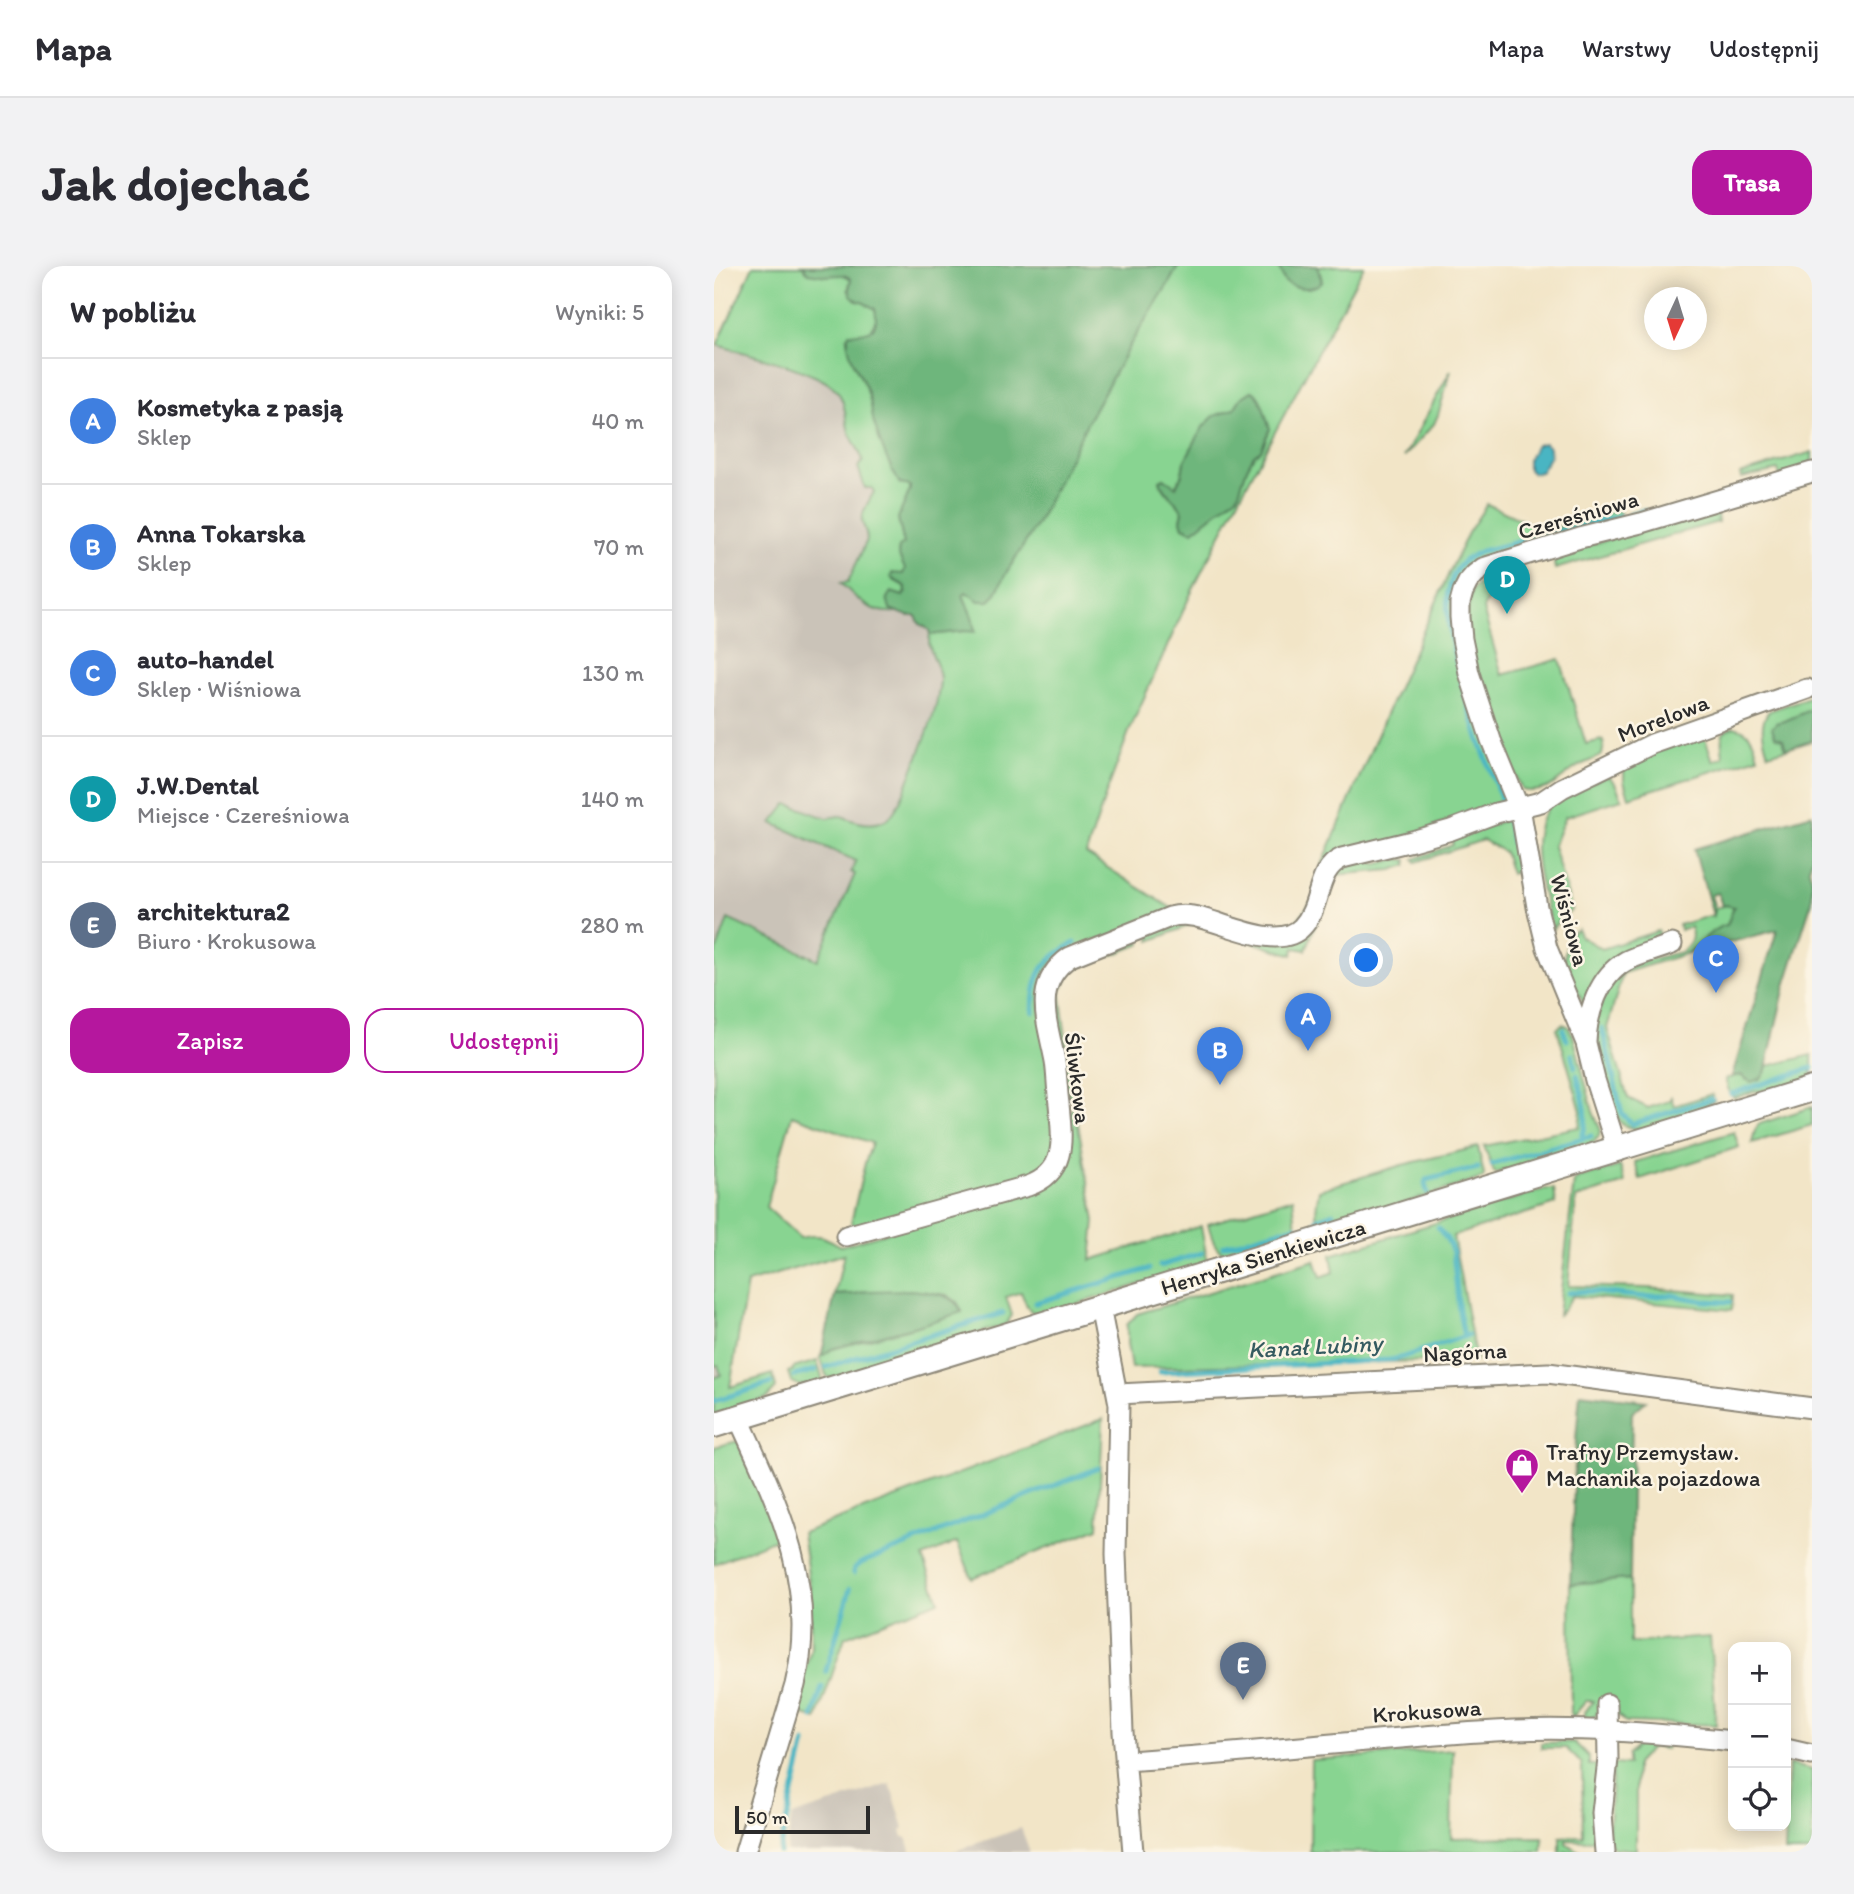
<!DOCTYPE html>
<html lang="pl">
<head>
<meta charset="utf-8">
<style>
  body { margin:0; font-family:Itim,sans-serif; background:#f2f2f3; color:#2b2b33 }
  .controls { position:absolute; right:21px; bottom:21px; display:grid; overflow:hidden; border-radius:14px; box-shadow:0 4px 18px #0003 }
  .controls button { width:63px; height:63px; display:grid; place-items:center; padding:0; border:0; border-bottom:2px solid #e1e1e2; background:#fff; color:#2b2b33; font:35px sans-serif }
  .compass { position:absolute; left:930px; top:21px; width:63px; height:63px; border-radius:50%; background:#fff; box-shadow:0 4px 18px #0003; rotate:184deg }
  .scale { position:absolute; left:21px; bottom:18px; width:135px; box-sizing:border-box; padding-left:7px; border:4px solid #2b2b2b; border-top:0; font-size:19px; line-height:24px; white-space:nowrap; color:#2b2b2b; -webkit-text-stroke:5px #fcf5e5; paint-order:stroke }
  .you { position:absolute; left:653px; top:695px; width:24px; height:24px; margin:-18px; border:5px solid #fff; border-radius:50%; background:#1a73e8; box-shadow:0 0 0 10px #1a73e833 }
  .badge { display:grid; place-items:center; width:46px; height:46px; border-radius:50%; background:#b5179e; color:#fff; font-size:23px; font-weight:700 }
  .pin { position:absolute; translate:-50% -58px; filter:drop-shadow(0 2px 4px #0008) }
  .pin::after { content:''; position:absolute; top:37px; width:24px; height:21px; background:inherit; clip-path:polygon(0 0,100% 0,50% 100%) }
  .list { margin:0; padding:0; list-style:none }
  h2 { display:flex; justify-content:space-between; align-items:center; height:91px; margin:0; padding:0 28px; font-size:30px }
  h2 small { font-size:23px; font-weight:400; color:#7c7c81 }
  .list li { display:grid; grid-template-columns:46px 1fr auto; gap:21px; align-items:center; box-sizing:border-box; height:126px; padding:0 28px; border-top:2px solid #e1e1e2 }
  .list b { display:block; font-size:26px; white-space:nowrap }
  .list p { margin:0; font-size:23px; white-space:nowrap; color:#7c7c81 }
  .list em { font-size:23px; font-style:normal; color:#7c7c81 }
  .actions { display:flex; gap:14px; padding:21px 28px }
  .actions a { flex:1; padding:16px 0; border:2px solid #b5179e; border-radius:21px; text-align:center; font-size:24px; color:#b5179e }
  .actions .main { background:#b5179e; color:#fff }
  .icon { flex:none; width:38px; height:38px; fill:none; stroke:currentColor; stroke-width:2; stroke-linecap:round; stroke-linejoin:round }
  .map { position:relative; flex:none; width:1098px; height:1586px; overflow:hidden; border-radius:21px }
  header { display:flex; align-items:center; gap:42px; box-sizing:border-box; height:98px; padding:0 35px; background:#fff; border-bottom:2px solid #e1e1e2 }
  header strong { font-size:33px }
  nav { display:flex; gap:38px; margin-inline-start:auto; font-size:24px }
  .intro { display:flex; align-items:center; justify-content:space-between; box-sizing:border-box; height:168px; padding:0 42px }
  h1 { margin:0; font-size:49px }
  .button { padding:18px 32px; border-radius:21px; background:#b5179e; color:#fff; font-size:24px; font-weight:700 }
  main { display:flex; gap:42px; padding:0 42px }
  aside { flex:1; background:#fff; border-radius:21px; box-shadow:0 4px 18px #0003 }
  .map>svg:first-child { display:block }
  .industrial { fill:#cac3b8 }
  .green { fill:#88d491; stroke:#5a805e; stroke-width:2; fill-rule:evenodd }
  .forest { fill:#6eb67b; stroke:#4c7053; stroke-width:2 }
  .water { fill:#48b5c3; stroke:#3a7077; stroke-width:2 }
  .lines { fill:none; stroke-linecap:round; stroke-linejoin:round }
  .stream { stroke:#48b5c3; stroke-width:5 }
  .minor-casing { stroke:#8e8879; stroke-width:23 }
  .tertiary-casing { stroke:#8e8879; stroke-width:28 }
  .minor { stroke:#fff; stroke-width:19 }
  .tertiary { stroke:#fff; stroke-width:24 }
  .labels { text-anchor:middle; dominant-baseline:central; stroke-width:5; stroke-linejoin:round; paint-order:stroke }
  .street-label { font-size:23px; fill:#2b2b2b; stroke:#fcf5e5 }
  .poi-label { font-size:23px; fill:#2b2b2b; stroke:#fcf5e5; text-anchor:start }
  .water-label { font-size:24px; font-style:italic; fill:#355b60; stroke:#fcf5e5 }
</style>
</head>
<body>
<header>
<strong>Mapa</strong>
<nav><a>Mapa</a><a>Warstwy</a><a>Udostępnij</a></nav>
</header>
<div class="intro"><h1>Jak dojechać</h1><a class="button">Trasa</a></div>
<main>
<aside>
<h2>W pobliżu<small>Wyniki: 5</small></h2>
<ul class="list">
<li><span class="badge" style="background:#3f7fe0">A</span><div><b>Kosmetyka z pasją</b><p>Sklep</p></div><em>40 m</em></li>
<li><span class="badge" style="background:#3f7fe0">B</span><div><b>Anna Tokarska</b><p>Sklep</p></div><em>70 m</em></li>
<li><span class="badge" style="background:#3f7fe0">C</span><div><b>auto-handel</b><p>Sklep · Wiśniowa</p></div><em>130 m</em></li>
<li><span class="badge" style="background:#0f9aa8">D</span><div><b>J.W.Dental</b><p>Miejsce · Czereśniowa</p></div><em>140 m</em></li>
<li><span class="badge" style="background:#5c6f8a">E</span><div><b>architektura2</b><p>Biuro · Krokusowa</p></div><em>280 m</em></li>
</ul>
<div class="actions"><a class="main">Zapisz</a><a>Udostępnij</a></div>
</aside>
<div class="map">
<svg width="1098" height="1586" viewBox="0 0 1098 1586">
  <rect width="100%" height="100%" fill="#fcf5e5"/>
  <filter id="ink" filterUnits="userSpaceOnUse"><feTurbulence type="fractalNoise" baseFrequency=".0143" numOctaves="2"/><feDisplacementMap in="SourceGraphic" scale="14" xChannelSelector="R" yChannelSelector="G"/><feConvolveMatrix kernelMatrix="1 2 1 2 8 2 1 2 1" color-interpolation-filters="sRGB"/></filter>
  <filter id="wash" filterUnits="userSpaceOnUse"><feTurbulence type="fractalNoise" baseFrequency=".00686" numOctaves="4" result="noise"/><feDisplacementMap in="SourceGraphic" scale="28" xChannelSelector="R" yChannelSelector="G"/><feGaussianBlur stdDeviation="1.57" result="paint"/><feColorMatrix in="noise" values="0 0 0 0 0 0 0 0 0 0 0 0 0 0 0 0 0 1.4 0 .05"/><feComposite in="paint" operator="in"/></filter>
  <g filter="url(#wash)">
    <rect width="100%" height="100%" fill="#f2e5c7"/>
    <!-- industrial -->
    <path class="industrial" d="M3,79L84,103L136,127L249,407L79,842L37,995L17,1114L0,1120V85Z
      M176,1518L190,1562L187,1564L189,1571H192L197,1586H72L78,1550Z
      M307,1562L316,1586H238Z"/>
    <!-- green -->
    <path class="green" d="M39,0H89L91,4C103,10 115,9 129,8L137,13L134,24L143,35L153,37L161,43L163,51L156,66L133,72L140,98L153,124L165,169L177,201L186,218L196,219L197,224L184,253L190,278L192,303L189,308L179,314L192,321L189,330L177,326L176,343L182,346C156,348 145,335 127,317L134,316L153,274C153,265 150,263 148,255C146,249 156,233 160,226L158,222H151L144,201L149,195C146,184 139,176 135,166C131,153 132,136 123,125C108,105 29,87 3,79Z
      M464,0H564L571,16C583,23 597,25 608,16L607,10L603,0H650L525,233L479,323L416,463L392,528L372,588L459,643L471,641C498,647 554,672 579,660C555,676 502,653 476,644C450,644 424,660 400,669C381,676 356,681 341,695C312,722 334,765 336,798C337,810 336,823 338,835C341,853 348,876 339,893C334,904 326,908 315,914L146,962L137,957L151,897L158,877L78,849L52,941L86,972C106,967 110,971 127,980L317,924C342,912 351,907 353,877C353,872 351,865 351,860C352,853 356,851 357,844L361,841L381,955L377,994L487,960L493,994L489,999L330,1048L318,1046L313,1041L307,1026L292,1031L298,1049L293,1057L288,1060L116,1113L112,1109L106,1091L118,1083L210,1058L248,1045L243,1036L233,1029L205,1025H154L141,1028L121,1029L130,988L33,1017L16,1121L59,1108L62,1122L53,1132L0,1149V1112L7,1109L4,1099L0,1100V692L14,653L104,694L141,608L137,606L142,595L58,557L73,538C82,540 109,552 114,552C120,552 123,548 130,551C141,556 153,560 166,556C171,555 177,551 179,547C188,535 192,521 197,508C209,477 223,448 226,415C227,399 211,383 216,369L250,365H261L258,351L249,329L252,325L265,335H275L281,329L292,307L323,258L375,153L417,77L456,15ZM538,125C549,131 551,151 556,163L547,184L540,189L533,202L524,229L478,265L469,261L467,254L469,246C463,235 448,226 446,214L450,212L461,222L468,208L470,196L489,161L500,150L520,143L527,132Z
      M737,104L724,149L720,158L690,191Z
      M1098,186V201L1066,210L1064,204L1027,212L1026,208Z
      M773,238L831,265L905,243L907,253L782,287L766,294L743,323L793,535L607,601L674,444L736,305L754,267Z
      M996,245L1003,249L1004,256L841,303L840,297L846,287Z
      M777,309H807L808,312L793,316L792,314H790V317L780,320L769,343L788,409L846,393L872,478L888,474L890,478L888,489C880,494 871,496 863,501C843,514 834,529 808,524L773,447L751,356L758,324L772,310Z
      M1098,430V443L1071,455L1062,457L1065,472L1069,473L1072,483L1054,488C1050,474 1044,458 1055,445Z
      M1020,461C1038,465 1040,475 1044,491L915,531L910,515V502L929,490L984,470L990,472L992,475L999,495L1009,491C1008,477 1003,465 1020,461Z
      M894,510L901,517L908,533L851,551L839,580L858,644L849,650L838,663C828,623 803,556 848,529C862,521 879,516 894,510Z
      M797,552L803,571L807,601L802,606L797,608L790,586L769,574L702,596L700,593L739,579L737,572Z
      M682,593L693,594V599L678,604L620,609L592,684L580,682L579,689L479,658L436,675C436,663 451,659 461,653L567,676L620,605L648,595L664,598Z
      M1012,639L1020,641L1013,659C995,665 986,679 971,688L909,707L893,762L914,832L934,842L955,835L957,831L960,840L998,828L1000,835L986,844L981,849C965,854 938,865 922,863C917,862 910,860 907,857C896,848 886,789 882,772L881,760L889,728L916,698L967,686C976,678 981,672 976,661L966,664L965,659L999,649L1001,642Z
      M864,663L866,670L888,683L944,665L946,670L943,676L870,738L850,696L851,686L857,667Z
      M420,673L425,674L427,678L359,704L346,725L359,830H354L335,727L346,703Z
      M848,758L854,760L859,769L879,846L886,862L885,870L879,877L782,907L780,906L770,880L865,861L867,845L843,762Z
      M1098,789V813L1069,822L1039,826L1020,832L1016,828L1011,813L1026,809L1033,814L1051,807L1053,800Z
      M1098,841V859L1038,877L1041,864L1045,858Z
      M1020,866L1025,881L926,913L921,896Z
      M764,881L770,909L769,912L612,962C597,952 603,940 605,924L688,899Z
      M906,900L911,917L862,932L854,1020L933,1022L1019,1029L1018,1044L859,1030C853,1036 850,1045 844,1049L860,916L863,913Z
      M832,923H840L842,938L739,970L762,1094L417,1102L413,1078V1059L423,1048L601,994L607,1011L620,1006L617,989Z
      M579,932L582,962L580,971L516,991C500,985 498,973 494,958Z
      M103,1095L108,1111L107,1116L86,1120L77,1115L74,1106L79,1104V1102Z
      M389,1153L384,1262L258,1312L243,1276L209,1291L225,1335L131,1371L103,1453L81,1446L97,1382L96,1322L88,1267Z
      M24,1175L64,1272L0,1298V1181Z
      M916,1313V1377L996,1371L1002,1459L912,1456L901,1447L886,1446L871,1458V1446L879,1435H872L857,1453L856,1318Z
      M860,1476L875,1491V1499H888L883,1565L879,1575L852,1574V1577L866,1586H846V1571L869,1570L868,1498L852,1482H827V1477Z
      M926,1477L953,1480L952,1483L938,1481L922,1498V1584L900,1582L894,1576L899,1498L914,1499V1489Z
      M739,1484L737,1572L829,1571L828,1586H596L597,1494Z
      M1075,1498L1098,1504V1586H1071Z"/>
    <!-- forest -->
    <path class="forest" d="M89,0H464L456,15L417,77L375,153L323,258L292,307L281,329L275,335H265L252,326L249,329L258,351L261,366L250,365L216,369L215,364L205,357L202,350H194L176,343L173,332L177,326L189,330L192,326V322C188,316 181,317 177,311L178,307L189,308L191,303L184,288L185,281L190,278L184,252L196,224V220L186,218C175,200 166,177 160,157C157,146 158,135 153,124C147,109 129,84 135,67C153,68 166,66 161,43C146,32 131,37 137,13C128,6 124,10 113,10C107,9 100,8 94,7Z
      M564,0H603L608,16C597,25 583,23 571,16Z
      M538,125C549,131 551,151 556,163L547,184L540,189L533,202L524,229L479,265L469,261L467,254L469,246C463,234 448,226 446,214L450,212L462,221L468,208L470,196L489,161L500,150L520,143L527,132Z
      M1098,443V475L1072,483L1069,473L1061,470L1058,462L1062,457L1071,455Z
      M1098,548V591L1095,603L1098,614V635L1071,720L1051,807L1046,813L1037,816L1027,809L1018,810L1063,664L971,688C984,681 999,660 1013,659L1020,641L1012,639L1008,640L1004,627L997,629L1001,642L999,649L980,583Z
      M198,1024C217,1026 240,1027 248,1046L210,1058L118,1083L107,1091L121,1029L141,1028L154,1025Z
      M866,1127L932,1135L918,1147L916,1313L856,1318L862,1173Z"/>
    <!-- water -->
    <path class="water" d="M830,177L835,181L836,189L827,206L819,207L814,203V194L822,179Z"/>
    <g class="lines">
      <!-- stream -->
      <path class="stream" d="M916,248L930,244
        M746,408C737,377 722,321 749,296C754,291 762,288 768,285L905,250
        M748,417L762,466L788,535
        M793,551L804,601
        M319,746C319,709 328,694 361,677
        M888,762L908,848L918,858L998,833
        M849,763L853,774
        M858,789L861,801
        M863,809C869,833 876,848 868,872
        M1017,828L1098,802
        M778,898L877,870
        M713,926L711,917L712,914L764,902
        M603,953L619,947
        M724,962L733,973L739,986L745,1045L750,1071
        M509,980L582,960
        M446,1000L488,987
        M854,1027L872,1025L931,1031L957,1029L989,1035L1016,1036
        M321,1037L435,1003
        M112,1101L289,1047
        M446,1106L675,1094L683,1093L754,1069
        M80,1110L102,1104
        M0,1135L57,1117
        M140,1307L141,1302L147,1297L384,1202
        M112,1405L136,1323
        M99,1451L108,1421
        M65,1586L91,1477"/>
    </g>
  </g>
  <g filter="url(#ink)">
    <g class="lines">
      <!-- minor casing -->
      <g class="minor-casing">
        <path id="minor" d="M872,776C873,747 885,710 912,695C926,688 943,684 958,678
          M903,883L881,814L872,777L833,682L823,641L807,547L777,474L755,407L748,373L746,351V337L749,326L754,316L761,308L769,302L866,272L927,257L1098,206
          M132,970L314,920C354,906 348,872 345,838C343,823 343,809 341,795C334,757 317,718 356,691L456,651C464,649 471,649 478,650C507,654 564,687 588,661C608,641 601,604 628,592L698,575L737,564L782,547L827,536L848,522L938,478L1093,423
          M386,1041L405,1138L402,1288L409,1466L419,1586
          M404,1128L834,1107L1098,1142
          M24,1151C64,1238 105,1320 81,1419L31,1586
          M1072,1483L1098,1489
          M411,1495C535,1488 658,1472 781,1465C861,1460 940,1467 1019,1475
          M891,1586L888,1547L894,1493L893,1438"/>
      </g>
      <!-- tertiary casing -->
      <g class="tertiary-casing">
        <path id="tertiary" d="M0,1159L1098,823"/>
      </g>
      <!-- minor -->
      <use href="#minor" class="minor"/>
      <!-- tertiary -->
      <use href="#tertiary" class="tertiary"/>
    </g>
  </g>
  <!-- icons -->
  <defs>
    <g id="shop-pin" transform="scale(1.75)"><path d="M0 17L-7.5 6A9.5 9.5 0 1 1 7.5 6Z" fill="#b5179e" stroke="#fcf5e5"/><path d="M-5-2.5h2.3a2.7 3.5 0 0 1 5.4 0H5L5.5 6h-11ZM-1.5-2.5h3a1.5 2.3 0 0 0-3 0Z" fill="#fff"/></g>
  </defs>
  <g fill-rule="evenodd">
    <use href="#shop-pin" x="808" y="1199"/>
  </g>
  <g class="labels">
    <!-- street labels -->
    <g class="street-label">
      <text transform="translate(864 249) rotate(-16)">Czereśniowa</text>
      <text transform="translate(949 452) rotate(-21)">Morelowa</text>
      <text transform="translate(856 654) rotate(75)">Wiśniowa</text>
      <text transform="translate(364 812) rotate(83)">Śliwkowa</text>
      <text transform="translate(549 991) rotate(-17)">Henryka Sienkiewicza</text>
      <text transform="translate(751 1086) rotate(-3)">Nagórna</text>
      <text transform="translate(713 1445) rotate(-4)">Krokusowa</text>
    </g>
    <!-- poi labels -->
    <g class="poi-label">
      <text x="832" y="1186">Trafny Przemysław.<tspan x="832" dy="26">Machanika pojazdowa</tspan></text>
    </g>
    <!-- water labels -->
    <g class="water-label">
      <text transform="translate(601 1080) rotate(-3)">Kanał Lubiny</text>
    </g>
  </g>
</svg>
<div class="controls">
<button>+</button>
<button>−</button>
<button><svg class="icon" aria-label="locate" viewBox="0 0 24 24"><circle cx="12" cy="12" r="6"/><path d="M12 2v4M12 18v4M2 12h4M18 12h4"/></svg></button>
</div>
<svg class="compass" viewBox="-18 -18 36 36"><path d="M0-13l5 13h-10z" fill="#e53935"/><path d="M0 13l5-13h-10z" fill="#7c7c81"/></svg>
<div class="scale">50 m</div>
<div class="you"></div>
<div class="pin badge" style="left:594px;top:785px;background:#3f7fe0">A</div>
<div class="pin badge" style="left:506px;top:819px;background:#3f7fe0">B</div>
<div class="pin badge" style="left:1002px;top:727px;background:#3f7fe0">C</div>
<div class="pin badge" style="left:793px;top:348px;background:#0f9aa8">D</div>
<div class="pin badge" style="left:529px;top:1434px;background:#5c6f8a">E</div>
</div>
</main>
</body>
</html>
